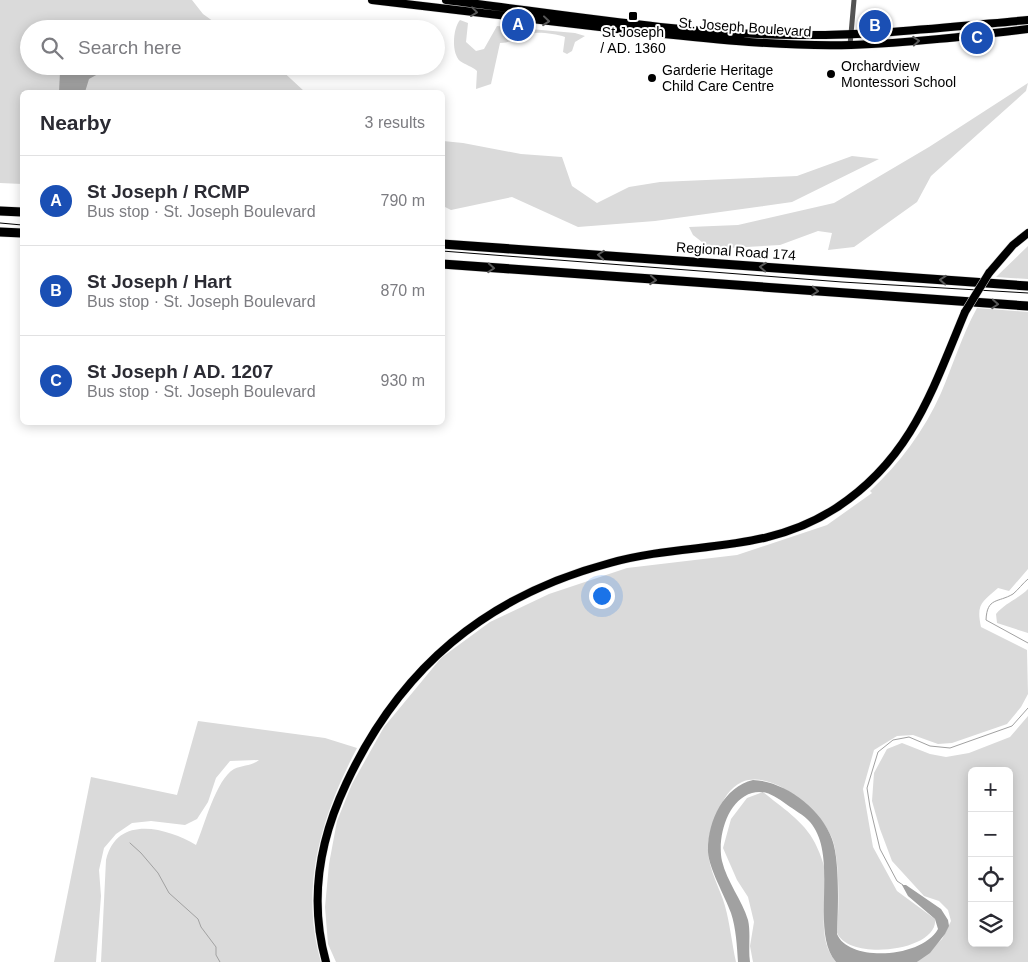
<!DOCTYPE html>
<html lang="en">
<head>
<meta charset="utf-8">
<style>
  body { margin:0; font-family:Arial,sans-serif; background:#f2f2f3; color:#2b2b33 }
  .controls { position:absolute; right:15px; bottom:15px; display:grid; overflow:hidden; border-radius:8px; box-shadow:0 2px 12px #0003 }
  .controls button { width:45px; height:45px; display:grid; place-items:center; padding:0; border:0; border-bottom:1px solid #e1e1e2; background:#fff; color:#2b2b33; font:25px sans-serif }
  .you { position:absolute; left:601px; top:595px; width:18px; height:18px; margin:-12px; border:4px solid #fff; border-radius:50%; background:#1a73e8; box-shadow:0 0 0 8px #1a73e833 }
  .badge { display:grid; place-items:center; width:32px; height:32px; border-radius:50%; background:#000; color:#fff; font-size:16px; font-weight:700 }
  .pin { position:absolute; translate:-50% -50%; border:2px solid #fff; box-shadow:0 1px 5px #0006 }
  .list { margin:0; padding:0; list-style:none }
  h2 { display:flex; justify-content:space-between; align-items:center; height:65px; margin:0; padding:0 20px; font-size:21px }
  h2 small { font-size:16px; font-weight:400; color:#7c7c81 }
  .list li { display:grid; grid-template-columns:32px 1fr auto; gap:15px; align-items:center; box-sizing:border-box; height:90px; padding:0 20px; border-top:1px solid #e1e1e2 }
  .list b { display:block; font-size:19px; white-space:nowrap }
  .list p { margin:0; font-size:16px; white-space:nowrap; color:#7c7c81 }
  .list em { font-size:16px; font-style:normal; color:#7c7c81 }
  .icon { flex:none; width:28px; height:28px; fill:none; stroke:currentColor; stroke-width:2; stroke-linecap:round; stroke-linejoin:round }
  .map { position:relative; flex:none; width:1028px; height:962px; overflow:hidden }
  .search { position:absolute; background:#fff; box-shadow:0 2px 12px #0003; left:20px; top:20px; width:425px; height:55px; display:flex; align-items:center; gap:12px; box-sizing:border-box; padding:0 18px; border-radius:28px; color:#7c7c81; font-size:19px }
  .panel { position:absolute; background:#fff; box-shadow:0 2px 12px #0003; left:20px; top:90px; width:425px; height:335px; border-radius:8px }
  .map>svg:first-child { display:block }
  .green { fill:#dadada; fill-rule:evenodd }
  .water { fill:#a1a1a1 }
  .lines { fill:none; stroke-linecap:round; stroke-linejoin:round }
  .stream { stroke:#a1a1a1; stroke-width:1 }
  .primary-casing { stroke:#dbdbdb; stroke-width:9 }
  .motorway-casing { stroke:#dbdbdb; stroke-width:10 }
  .minor { stroke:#535353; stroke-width:5 }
  .primary { stroke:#000; stroke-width:8 }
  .motorway { stroke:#000; stroke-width:9 }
  .tram { stroke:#000; stroke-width:1 }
  .primary-bridge-casing { stroke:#dbdbdb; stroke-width:9; stroke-linecap:butt }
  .primary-bridge { stroke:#000; stroke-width:8 }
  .oneway { stroke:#595959 }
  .poi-dot { fill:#000; stroke:#fff; stroke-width:2 }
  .labels { text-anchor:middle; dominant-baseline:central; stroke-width:4; stroke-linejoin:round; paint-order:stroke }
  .street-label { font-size:14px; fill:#000; stroke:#fff }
  .poi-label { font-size:14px; fill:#000; stroke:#fff; text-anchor:start }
</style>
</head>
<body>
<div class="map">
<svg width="1028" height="962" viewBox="0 0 1028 962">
  <rect width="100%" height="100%" fill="#fff"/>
  <!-- green -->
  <path class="green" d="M0,0H192L203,14L224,29H29V66H277L305,92H22V184L0,183Z
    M460,20L468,23L466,42L476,51L484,49L497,26L575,33L585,36L575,42L572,51L567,54L563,52L565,37C553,33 534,31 521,35C511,37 514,43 500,43L491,84L476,89L477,71C472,66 465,65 460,61C451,53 453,28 460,20Z
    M1028,83L1026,91L931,176L917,202L854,247L828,250L832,233L818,231L780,245L711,249L693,235L689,227L738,225L834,203L929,147Z
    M443,141L463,143L521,154L562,157L572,186L597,203L629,187L660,182L797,176L852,156L879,159L792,202L655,221L578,227L512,197L451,210L443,206Z
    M1028,246V279L996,277Z
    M977,308L1028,312V569L1009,591L998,588C982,602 976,604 981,627L1027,650L1028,694L1021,707L1007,724L952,743L938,744L913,735L897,736L874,750L863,789L873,847L897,891L935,919C939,951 850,962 837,933C839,910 840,859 832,838C821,811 773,769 742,782C729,788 724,799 718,811C712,823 708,837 708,851C709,871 720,888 725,906C730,924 732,944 736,962H336L328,944L325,907L329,864L337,821L352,784L384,727L441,658L490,622L549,594L627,568L737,555L827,525L872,493L870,491C900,463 924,431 941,393C953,365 962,335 977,308Z
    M1028,589V633L997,623L996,614C1005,603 1018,599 1028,589Z
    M1028,716V962H917L942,939L951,921L948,910L939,901L924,896L892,861L880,829L872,801L874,773L887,749L902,743L930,754L946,757L969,753L1010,737ZM972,771H1009V943H972Z
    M198,721L325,738L357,748C322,815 299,887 321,962H101L106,860C117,814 167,828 196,845C204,827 216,779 234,769C243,765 252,766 259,760L230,761L216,778L208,802L197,819L185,825L151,821L132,823L116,834L104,848L99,870L101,896L96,962H54L91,777L177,795Z
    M763,792C781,807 804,821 815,843C819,851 824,863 825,872C828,901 815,938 836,962H753L750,946L754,922L748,897L737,880L723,848L731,819L747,798Z"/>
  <!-- water -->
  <path class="water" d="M55,66H102L98,74L89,79L85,92H59L60,72Z
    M753,780C784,781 821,808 832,839C840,860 838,911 837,934C848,962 921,959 938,929L935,919L908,896L902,885H906L941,909L948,920L949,926L945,934L930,953L917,962H836C809,931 840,857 810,822C804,815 794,810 786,804C776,797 765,789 752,793C727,800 717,838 722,861C727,882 742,900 748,920C751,933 748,949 750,962H738C737,946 736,928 731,913C725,896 709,869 708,852C707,823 723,787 753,780Z"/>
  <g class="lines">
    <!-- stream -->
    <path class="stream" d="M1028,579C1023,583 1018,590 1013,594C998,603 987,597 986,620L1028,643
      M130,843L141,853L158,873L169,893L198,919L201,927L216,947V955L220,962
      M903,885L897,881L880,849L870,807L867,788L878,752L893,740L909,737L930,746L950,748L1012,726L1028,708"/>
    <!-- primary casing -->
    <g class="primary-casing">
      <path id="primary" d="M372,0C454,10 535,19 617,29C694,37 773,47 851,45C910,43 969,36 1028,29
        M446,0C561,14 677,34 793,35C872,36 950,27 1028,20
        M989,273L1013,245L1028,233
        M326,962C309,901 319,841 346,784C400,668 486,596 610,563C688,541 764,555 836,508C911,459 932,391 965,312"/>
    </g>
    <!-- motorway casing -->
    <g class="motorway-casing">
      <path id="motorway" d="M0,211L22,212
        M0,232L22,233
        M442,244L1028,286
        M442,264L1028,306"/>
    </g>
    <!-- minor -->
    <path class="minor" d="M850,45L854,0"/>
    <!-- primary -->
    <use href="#primary" class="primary"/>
    <!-- motorway -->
    <use href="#motorway" class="motorway"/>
    <!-- tram -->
    <path class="tram" d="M0,223L22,225
      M442,251L842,282L1028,293"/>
    <!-- primary-bridge casing -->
    <g class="primary-bridge-casing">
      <path id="primary-bridge" d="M965,312L989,273"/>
    </g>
    <!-- primary-bridge -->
    <use href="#primary-bridge" class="primary-bridge"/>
  </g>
  <!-- one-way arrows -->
  <defs><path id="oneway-chevron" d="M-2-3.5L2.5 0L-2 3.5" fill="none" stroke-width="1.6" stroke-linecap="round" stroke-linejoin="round" transform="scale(1.25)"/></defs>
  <g class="oneway">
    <use href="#oneway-chevron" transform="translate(474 12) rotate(7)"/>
    <use href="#oneway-chevron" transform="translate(546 21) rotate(6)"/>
    <use href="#oneway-chevron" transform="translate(916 41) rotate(-4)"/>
    <use href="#oneway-chevron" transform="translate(601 255) rotate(-176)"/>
    <use href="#oneway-chevron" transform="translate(763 267) rotate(-176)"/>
    <use href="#oneway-chevron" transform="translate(491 268) rotate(4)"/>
    <use href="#oneway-chevron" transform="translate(653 280) rotate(4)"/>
    <use href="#oneway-chevron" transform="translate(943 280) rotate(-176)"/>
    <use href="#oneway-chevron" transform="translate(815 291) rotate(4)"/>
    <use href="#oneway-chevron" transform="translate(995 304) rotate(4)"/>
  </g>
  <!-- markers -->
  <g class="poi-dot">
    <rect x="628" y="11" width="10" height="10" rx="2.5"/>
    <circle cx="831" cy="74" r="5"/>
    <circle cx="652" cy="78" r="5"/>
  </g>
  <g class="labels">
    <!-- street labels -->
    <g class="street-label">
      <text transform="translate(745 27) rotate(4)">St. Joseph Boulevard</text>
      <text transform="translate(736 251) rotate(4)">Regional Road 174</text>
    </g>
    <!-- poi labels -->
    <g class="poi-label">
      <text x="633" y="32" text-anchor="middle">St Joseph<tspan x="633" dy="16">/ AD. 1360</tspan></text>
      <text x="841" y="66">Orchardview<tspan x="841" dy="16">Montessori School</tspan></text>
      <text x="662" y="70">Garderie Heritage<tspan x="662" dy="16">Child Care Centre</tspan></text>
    </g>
  </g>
</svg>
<div class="controls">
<button>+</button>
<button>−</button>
<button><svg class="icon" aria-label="locate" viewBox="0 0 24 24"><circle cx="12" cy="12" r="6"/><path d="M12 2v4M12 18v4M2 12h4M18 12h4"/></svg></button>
<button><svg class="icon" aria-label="layers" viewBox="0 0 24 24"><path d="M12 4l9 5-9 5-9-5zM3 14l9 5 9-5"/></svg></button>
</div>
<div class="you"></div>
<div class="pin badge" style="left:518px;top:25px;background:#1a4fb4">A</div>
<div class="pin badge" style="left:875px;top:26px;background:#1a4fb4">B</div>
<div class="pin badge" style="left:977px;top:38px;background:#1a4fb4">C</div>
<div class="search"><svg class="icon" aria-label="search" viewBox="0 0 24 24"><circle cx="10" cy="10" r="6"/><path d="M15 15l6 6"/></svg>Search here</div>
<section class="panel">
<h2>Nearby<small>3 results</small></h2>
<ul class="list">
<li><span class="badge" style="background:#1a4fb4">A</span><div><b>St Joseph / RCMP</b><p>Bus stop · St. Joseph Boulevard</p></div><em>790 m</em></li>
<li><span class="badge" style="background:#1a4fb4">B</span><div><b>St Joseph / Hart</b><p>Bus stop · St. Joseph Boulevard</p></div><em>870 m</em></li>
<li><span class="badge" style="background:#1a4fb4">C</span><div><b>St Joseph / AD. 1207</b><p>Bus stop · St. Joseph Boulevard</p></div><em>930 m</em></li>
</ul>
</section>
</div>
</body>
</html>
